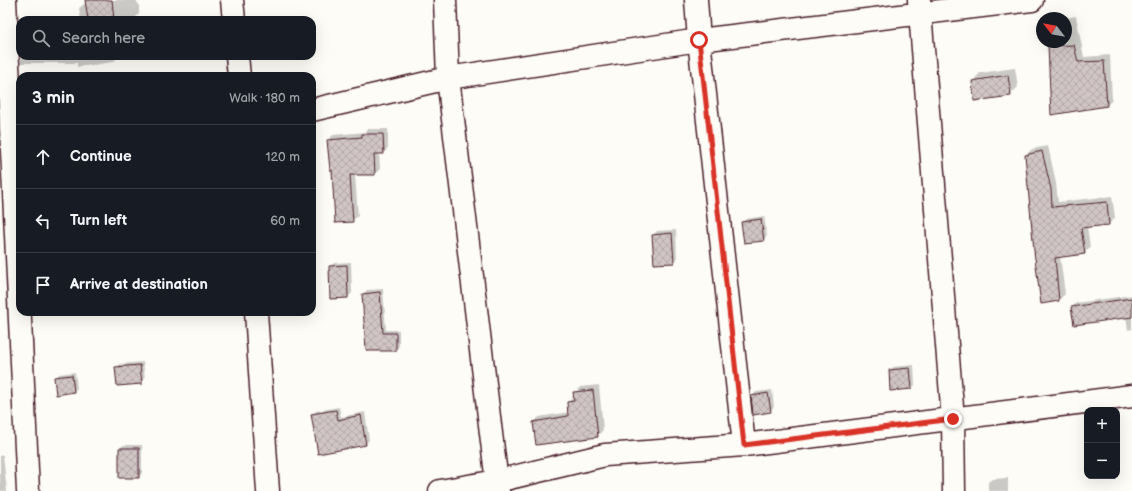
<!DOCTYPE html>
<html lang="en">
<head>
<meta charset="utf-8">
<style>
  body { margin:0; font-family:"Balsamiq Sans",sans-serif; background:#242831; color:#f1f3f6 }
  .controls { position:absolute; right:12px; bottom:12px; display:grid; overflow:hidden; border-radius:8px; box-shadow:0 4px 16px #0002 }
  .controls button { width:36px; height:36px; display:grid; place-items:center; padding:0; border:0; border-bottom:1px solid #363941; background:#171b24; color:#f1f3f6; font:20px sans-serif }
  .compass { position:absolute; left:1036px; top:12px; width:36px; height:36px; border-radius:50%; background:#171b24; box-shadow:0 4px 16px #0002; rotate:301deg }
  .stop { position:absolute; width:12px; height:12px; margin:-9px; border:3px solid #d93025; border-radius:50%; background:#fff }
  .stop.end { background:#d93025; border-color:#fff; box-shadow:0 1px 4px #0008 }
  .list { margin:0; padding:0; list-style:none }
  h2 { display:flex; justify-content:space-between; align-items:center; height:52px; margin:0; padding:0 16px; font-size:17px }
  h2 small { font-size:13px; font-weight:400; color:#9ea1a6 }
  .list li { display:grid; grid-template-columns:26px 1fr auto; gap:12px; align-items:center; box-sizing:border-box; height:64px; padding:0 16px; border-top:1px solid #363941 }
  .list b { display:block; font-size:15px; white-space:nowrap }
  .list em { font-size:13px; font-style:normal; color:#9ea1a6 }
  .icon { flex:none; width:22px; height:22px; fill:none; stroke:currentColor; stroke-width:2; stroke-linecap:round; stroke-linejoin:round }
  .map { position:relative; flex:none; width:1132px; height:491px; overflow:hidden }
  .search { position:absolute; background:#171b24; box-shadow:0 4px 16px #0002; left:16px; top:16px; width:300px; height:44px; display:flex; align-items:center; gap:10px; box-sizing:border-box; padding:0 14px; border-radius:12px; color:#9ea1a6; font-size:15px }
  .panel { position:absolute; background:#171b24; box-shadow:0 4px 16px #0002; left:16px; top:72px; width:300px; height:244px; border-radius:12px }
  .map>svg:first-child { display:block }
  .shadow { fill:#0003 }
  .building { fill:url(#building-cross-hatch); stroke:#4a1f2b }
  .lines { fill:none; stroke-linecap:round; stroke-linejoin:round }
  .minor-casing { stroke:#4a1f2b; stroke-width:25 }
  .minor { stroke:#fdfcf7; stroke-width:22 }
  .route { stroke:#d93025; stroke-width:5 }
</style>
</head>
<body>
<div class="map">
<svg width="1132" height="491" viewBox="0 0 1132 491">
  <defs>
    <pattern id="building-cross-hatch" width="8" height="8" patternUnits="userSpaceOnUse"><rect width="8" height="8" fill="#d0c5c4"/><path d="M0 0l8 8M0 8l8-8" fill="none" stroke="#b4a9a9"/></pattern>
  </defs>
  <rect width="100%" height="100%" fill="#fdfcf7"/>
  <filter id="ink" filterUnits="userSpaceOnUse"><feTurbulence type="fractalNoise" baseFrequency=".025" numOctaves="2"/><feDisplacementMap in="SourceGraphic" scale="8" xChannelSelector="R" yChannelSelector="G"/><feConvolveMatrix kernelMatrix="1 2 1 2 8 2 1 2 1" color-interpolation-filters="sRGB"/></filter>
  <g filter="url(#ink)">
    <!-- shadow -->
    <path class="shadow" d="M86,0H136L139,5V14L133,20H81L79,8L87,2Z
      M1076,16L1084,57L1110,55L1112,100L1107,105L1052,113L1048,42H1066L1065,18Z
      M21,56H119L113,62L77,67V63H21Z
      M1015,68L1018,87L1010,95L973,81L980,73Z
      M368,129H388V148L383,153H379L380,169L375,174H355L358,216L352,221L333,169L328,140L333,135L366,132Z
      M1048,146L1056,183L1058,202L1112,196L1115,218L1109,224L1087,226L1090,247L1084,253L1060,256L1065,294L1059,300L1026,155L1032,149Z
      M764,216L767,236L763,240L742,222L746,219Z
      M676,230L677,259L674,262L653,235L657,231Z
      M351,262L352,293L348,297L330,267L334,263Z
      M383,289L386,330H399V346L396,350H368L363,294L367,290Z
      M1132,295V329L1128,330L1126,317L1072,307L1076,303Z
      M143,362L145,379L141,383L116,368L120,364Z
      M914,365L915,385L912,388L890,371L893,367Z
      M75,372L77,388L74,391L55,378L59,374Z
      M599,385L603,430L597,436L534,422L539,417L569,412L568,403L580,387Z
      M772,390L774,407L770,411L752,396L756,392Z
      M339,407L341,417L365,412L369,440L366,444L312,415L316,411Z
      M124,445H142V473L138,477L120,448Z
      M3,455L7,491H0V456Z
      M1008,478V491H988V482L992,479Z"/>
    <!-- building -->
    <path class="building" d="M85,0H112L114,20H88Z
      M1074,45L1078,62L1104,61L1107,106L1051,115L1048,46Z
      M1008,75L1011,96L974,101L972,81Z
      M362,134H383L384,154H374L375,175H350L353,222L335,223L332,170H330L327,140L362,137Z
      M1042,151L1051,189L1052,207L1107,202L1109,225L1081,228L1085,254L1055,258L1059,301L1041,304L1034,251L1025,155Z
      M761,219L764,241L744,243L741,222Z
      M672,233L674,263L654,264L652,235Z
      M347,265L348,298L330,299L329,266Z
      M380,292L383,333H396V351H367L366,349L362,294Z
      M1132,298V317L1074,325L1071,307Z
      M140,365L142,384L117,386L115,367Z
      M910,368L912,389L890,391L889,370Z
      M72,375L74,392L56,395L54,377Z
      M593,390L598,437L536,445L533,422L568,416L567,402L574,401L573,392Z
      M768,393L771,412L753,415L751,396Z
      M336,410L338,420L361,415L366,445L318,454L311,414Z
      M119,448H139V478H119Z"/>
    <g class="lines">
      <!-- minor casing -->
      <g class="minor-casing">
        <path id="minor" d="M5,0L28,491
          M232,0L234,20
          M445,0L448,78L498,491
          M696,0L699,40L744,445
          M919,0L953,419L954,491
          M237,56L239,76
          M312,110L448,78L699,40L1032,0
          M256,312L268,491
          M440,491L497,481L605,455L744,445L1132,396"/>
      </g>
      <!-- minor -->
      <use href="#minor" class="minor"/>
    </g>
  </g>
  <g class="lines" filter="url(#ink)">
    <!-- route -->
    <path class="route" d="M699,40L744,445L953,419"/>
  </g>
</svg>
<div class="controls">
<button>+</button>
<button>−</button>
</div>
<svg class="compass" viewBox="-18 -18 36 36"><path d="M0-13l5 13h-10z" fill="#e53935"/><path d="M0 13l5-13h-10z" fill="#9ea1a6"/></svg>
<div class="stop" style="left:699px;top:40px"></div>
<div class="stop end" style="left:953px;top:419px"></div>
<div class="search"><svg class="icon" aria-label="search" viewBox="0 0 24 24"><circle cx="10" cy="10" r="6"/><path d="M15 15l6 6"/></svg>Search here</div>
<section class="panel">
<h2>3 min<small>Walk · 180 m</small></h2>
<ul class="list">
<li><svg class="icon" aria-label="ahead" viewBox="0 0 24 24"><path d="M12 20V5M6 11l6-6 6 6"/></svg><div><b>Continue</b></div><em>120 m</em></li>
<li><svg class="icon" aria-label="left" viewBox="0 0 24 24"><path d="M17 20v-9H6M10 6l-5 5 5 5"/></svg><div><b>Turn left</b></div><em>60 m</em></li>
<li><svg class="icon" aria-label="arrive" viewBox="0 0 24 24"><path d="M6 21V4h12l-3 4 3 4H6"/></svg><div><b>Arrive at destination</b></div></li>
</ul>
</section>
</div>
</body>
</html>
